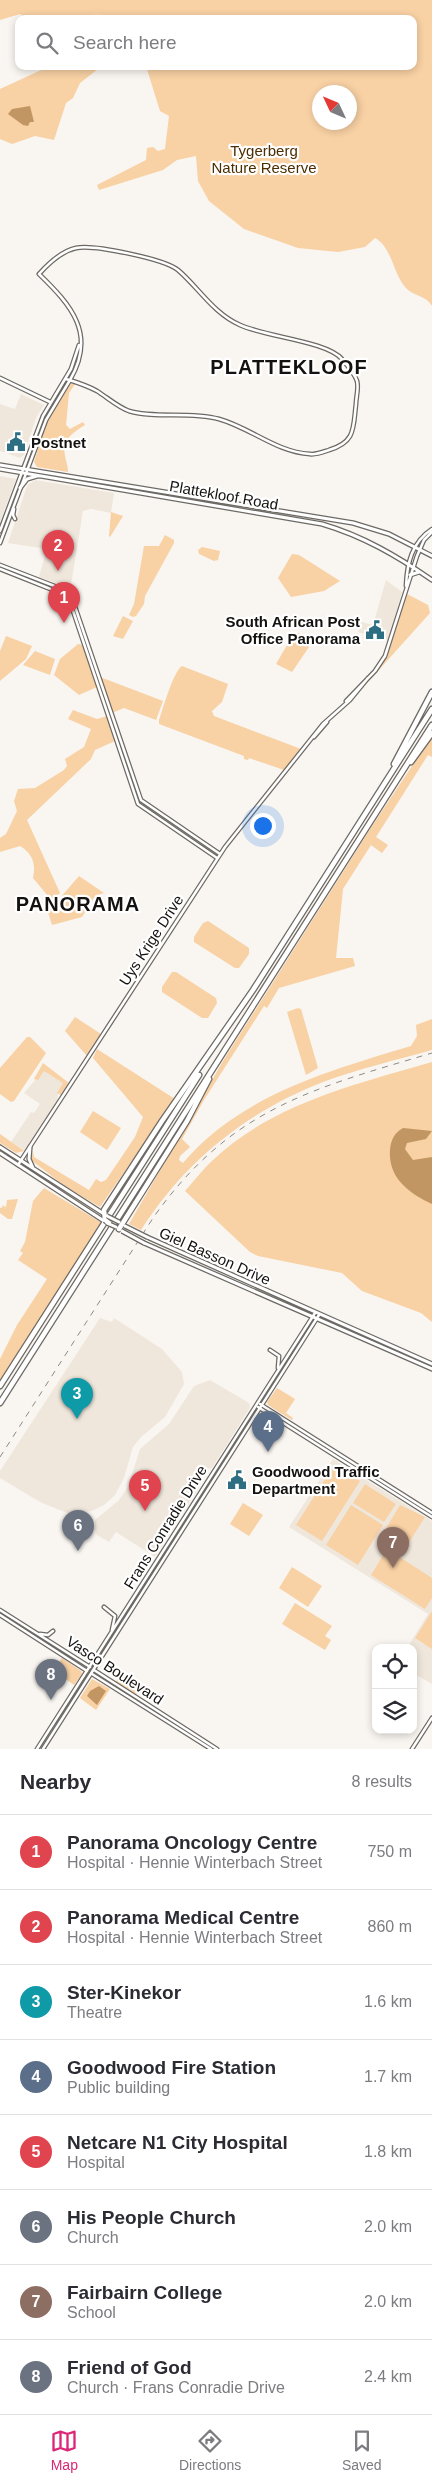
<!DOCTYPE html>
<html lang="en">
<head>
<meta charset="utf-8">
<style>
	:root { --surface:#fff; --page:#f2f2f3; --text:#2b2b33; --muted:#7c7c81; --line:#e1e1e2; --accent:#db2777 }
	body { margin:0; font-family:Arial,sans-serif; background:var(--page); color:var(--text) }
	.controls { position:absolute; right:15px; bottom:15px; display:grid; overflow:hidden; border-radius:10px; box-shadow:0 2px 8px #0003 }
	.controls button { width:45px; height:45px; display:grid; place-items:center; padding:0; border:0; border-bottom:1px solid var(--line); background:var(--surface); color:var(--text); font:25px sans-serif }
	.compass { position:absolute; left:312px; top:85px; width:45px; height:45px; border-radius:50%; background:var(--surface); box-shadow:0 2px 8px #0003; rotate:314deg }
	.you { position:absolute; left:262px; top:825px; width:18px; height:18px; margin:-12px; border:4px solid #fff; border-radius:50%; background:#1a73e8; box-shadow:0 0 0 8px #1a73e833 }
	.badge { display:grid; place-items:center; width:32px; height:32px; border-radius:50%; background:var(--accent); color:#fff; font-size:16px; font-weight:700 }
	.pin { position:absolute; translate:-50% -41px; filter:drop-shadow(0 1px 2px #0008) }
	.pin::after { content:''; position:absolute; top:26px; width:18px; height:15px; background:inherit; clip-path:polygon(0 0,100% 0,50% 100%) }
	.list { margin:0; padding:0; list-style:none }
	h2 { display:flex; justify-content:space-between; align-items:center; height:65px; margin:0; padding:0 20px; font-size:21px }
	h2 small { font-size:16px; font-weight:400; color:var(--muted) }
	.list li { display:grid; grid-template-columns:32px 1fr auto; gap:15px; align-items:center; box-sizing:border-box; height:75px; padding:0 20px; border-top:1px solid var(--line) }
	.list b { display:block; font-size:19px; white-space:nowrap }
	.list p { margin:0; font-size:16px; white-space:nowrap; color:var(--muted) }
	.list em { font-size:16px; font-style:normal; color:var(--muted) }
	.icon { flex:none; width:28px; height:28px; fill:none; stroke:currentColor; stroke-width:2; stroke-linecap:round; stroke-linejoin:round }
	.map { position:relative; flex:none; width:432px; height:1749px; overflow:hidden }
	.search { position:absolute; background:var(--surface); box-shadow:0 2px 8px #0003; left:15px; right:15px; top:15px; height:55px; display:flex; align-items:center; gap:12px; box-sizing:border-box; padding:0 18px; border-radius:10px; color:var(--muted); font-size:19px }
	.sheet { height:665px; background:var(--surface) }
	nav { display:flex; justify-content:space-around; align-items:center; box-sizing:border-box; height:70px; border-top:1px solid var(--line); background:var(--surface); font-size:14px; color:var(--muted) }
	nav a { display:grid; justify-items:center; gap:2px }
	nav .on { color:var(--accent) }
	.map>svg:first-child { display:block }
</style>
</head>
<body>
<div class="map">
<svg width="432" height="1749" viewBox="0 0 432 1749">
	<rect width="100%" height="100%" fill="#f9f5f0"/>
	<path fill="#f0e7dc" d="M21 394 44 405 36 418 24 455 20 458 0 451V404L15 409Z
		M0 476 16 479 0 522Z
		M35 480 114 493 111 513 91 509 83 511 71 585 67 587 39 577 47 549 8 543 26 489 28 485Z
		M386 580 402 592 389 639 386 641 358 632 359 629 356 628 358 621 373 625Z
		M44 1070 64 1083 58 1094 57 1103 26 1152 11 1142 31 1112 34 1113 40 1104 24 1093Z
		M100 1318 112 1322 114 1318 162 1349 182 1372 184 1384 165 1417 141 1437 133 1447 124 1478 115 1495 104 1505 92 1511 67 1513 40 1502 0 1478V1471Z
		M210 1380 249 1403 250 1408 212 1468 206 1469 199 1488 155 1557 116 1532 109 1542 97 1535 95 1530V1520L119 1500 128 1487 140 1449 169 1424 194 1386Z
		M333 1459 432 1521V1684L413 1673V1648H407L428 1614 289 1527Z"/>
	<path fill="#f8d1a4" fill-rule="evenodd" d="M0 0H432V306C427 296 413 296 406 288 393 274 392 247 375 238L365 247 338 252 298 248 244 229 209 201 198 181 196 156 177 160 163 170 99 190 97 185 146 160 147 148 153 147 158 151 165 149 169 116 160 111 146 66H413V19H118C90 5 46 32 20 14L0 20ZM350 92V122H320V92Z
		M50 66H102L80 83 73 98 66 103 54 140 35 136 12 144 0 139V89Z
		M71 384H75L69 393 66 425 70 429 83 422 85 425C72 433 62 440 65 456 66 462 68 466 68 472L37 467 34 462C43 437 49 400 71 384Z
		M111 512 123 516 110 537 109 536Z
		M165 535 174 540V543L145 596 144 604 136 616 133 617 129 615 134 604 144 546H159Z
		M202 547 220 551 218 560 214 561 199 554 198 550Z
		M292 554 299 555 340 581 324 591 291 597 278 578Z
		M407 594 428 605 430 613 351 701 387 657Z
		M123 616 133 621 123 639 113 636Z
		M294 633H299L309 647 292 672 276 664Z
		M6 636 32 646 26 659 0 681V651Z
		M78 644 83 645 97 687 79 695 54 675 60 659Z
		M35 651 55 659 50 675 23 665Z
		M182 666 228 684 222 702 212 711 214 716 301 749 284 770 249 758 248 760 244 759V756L159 724V720C163 709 173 672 182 666Z
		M100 677 163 701 156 720 124 708 112 713Z
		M73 710 97 719 107 716 115 741 95 750 91 759 27 820 60 893 52 901 33 878C36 864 33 854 20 846L0 852V838L6 834 17 811 14 801 18 789 35 788 64 770 67 766 65 759 84 747 91 729 68 719Z
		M432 736V757L428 755 376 837 388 845 382 853 371 845 343 889 336 958H353L355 966 279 988 267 1008 264 1006 204 1100 182 1139 190 1147 180 1156 179 1160 183 1163C241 1095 328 1071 411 1046L417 1036 416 1025 432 1019V1050C396 1060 358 1069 323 1082 246 1112 185 1161 141 1230L129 1224 223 1061 374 823Z
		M79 876 104 893 95 896 82 917 52 925 48 912Z
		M208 921 249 948V954L239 968H235L194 942V937L203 923Z
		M172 972H176L216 998 217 1003 208 1018H202L162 992V987Z
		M298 1008 301 1009 318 1068 306 1075 287 1012Z
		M75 1017 101 1034 87 1056 65 1031Z
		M27 1037H30L46 1053 14 1101 11 1102 0 1094V1068Z
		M97 1049 175 1099 100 1207 66 1187 31 1160 33 1152 34 1157 89 1190 96 1179 101 1182 106 1180 135 1137 143 1117 93 1058Z
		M432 1062V1322L421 1313 362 1291 342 1273 258 1256 250 1252 185 1191C194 1181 203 1169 213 1160 272 1104 356 1084 432 1062Z
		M43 1063 69 1083 61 1095 57 1093 63 1083 44 1071 38 1080 34 1079Z
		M93 1111 121 1128 107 1150 80 1132Z
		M0 1134 24 1151 16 1153 0 1143Z
		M44 1188 102 1223 0 1381V1359L17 1325 47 1279 18 1260 23 1253 20 1251 25 1242 33 1201Z
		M18 1199 12 1219H8L0 1213V1208L3 1207 2 1205 6 1207 7 1200Z
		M277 1388 295 1399 286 1413 293 1418 292 1420 268 1405 267 1402Z
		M334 1465 360 1481 322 1541 296 1525Z
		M365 1484 396 1504 384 1522 353 1503Z
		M243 1503 263 1515 249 1536 230 1524Z
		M351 1505 383 1525 358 1565 326 1545Z
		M400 1505 425 1517 408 1544 385 1530Z
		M63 1519 82 1521 89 1536C79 1537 67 1527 63 1519Z
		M387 1549 432 1578V1598L425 1609 371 1575Z
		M292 1567 322 1586 308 1607 279 1588Z
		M295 1603 332 1626 325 1636 331 1640 325 1650 282 1624Z
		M432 1611V1649L415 1638Z
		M62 1658 81 1671 82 1674 74 1685 64 1678 65 1676 62 1674 60 1676 53 1671Z
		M119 1675 139 1688 137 1691 140 1693 135 1694 116 1682Z
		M92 1679 110 1689 96 1710 80 1698Z"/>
	<path fill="#c29662" d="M30 106 34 122H30L28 126 23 125 8 114 12 109Z
		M403 1128 432 1131 426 1139 407 1143 405 1149 413 1160 432 1157V1204C409 1193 388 1178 390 1150 391 1140 394 1133 403 1128Z
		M99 1686 106 1691 97 1705 87 1696 90 1691Z"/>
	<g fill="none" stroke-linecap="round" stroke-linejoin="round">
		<g stroke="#6d6964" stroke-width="5">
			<path id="tertiary" d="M0 378 50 402
				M14 509 13 515 15 519
				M0 531 43 416 71 369 79 345
				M0 543 46 420 70 380C97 334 71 305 39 274 48 264 62 251 76 248 93 244 164 259 178 270 199 288 213 313 240 325 266 337 326 341 342 359 347 365 355 374 357 381 359 388 356 397 356 404 353 428 356 442 329 450 323 452 316 455 310 454 276 452 251 428 219 419 189 411 156 419 129 411 118 407 108 398 97 391 88 386 76 382 66 379
				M0 565 70 592 141 800 220 854
				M0 569 68 596 138 804 217 858
				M406 586C407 563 412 542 432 529
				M346 701 375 671 385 656 417 556 424 540 432 532
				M314 737 327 722
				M18 1165 225 847 323 724 350 700 368 678
				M260 1404 432 1513
				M258 1407 432 1517
				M412 1749 432 1718"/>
		</g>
		<g stroke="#6d6964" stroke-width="5">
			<path id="secondary" d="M270 1350 279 1356 278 1368
				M104 1607 115 1616 112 1630
				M0 1610 90 1667
				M0 1615 87 1671
				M40 1634 48 1635 53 1631
				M94 1670 217 1749
				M92 1674 211 1749
				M37 1749 315 1313
				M43 1749 319 1315"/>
		</g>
		<g stroke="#6d6964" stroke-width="5.5">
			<path id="primary" d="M0 465 353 523 389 534 432 556
				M0 469 322 524C363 536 397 556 432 580
				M20 488 27 479 37 476
				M410 575 419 572
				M0 1147 104 1214
				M30 1147 29 1159 33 1168
				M0 1153 104 1221
				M147 1237 432 1364
				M144 1243 432 1369"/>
		</g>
		<g stroke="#6d6964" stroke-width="7">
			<path id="motorway" d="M411 762 432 733
				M394 764 432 692
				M105 1220 104 1210 162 1121 253 990 432 709
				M119 1229 187 1121 209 1079
				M0 1386 199 1075
				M0 1403 432 725"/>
		</g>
		<use href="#tertiary" stroke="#fff" stroke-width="2.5"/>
		<use href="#secondary" stroke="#fff" stroke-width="2.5"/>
		<use href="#primary" stroke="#fff" stroke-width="3"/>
		<use href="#motorway" stroke="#fff" stroke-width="4.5"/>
		<path stroke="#8c8a86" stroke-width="1" stroke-dasharray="6 6" stroke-linecap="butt" d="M0 1457 153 1218C230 1109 311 1089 432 1053"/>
		<g stroke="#6d6964" stroke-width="5.5" stroke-linecap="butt">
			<path id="primary-bridge" d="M107 1216 119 1222
				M107 1223 116 1227
				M125 1226 147 1237
				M122 1231 144 1243"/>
		</g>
		<g stroke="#6d6964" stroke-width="7" stroke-linecap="butt">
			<path id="motorway-bridge" d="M105 1220 109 1223"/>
		</g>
		<use href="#primary-bridge" stroke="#fff" stroke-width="3"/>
		<use href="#motorway-bridge" stroke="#fff" stroke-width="4.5"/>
	</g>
	<defs>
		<g id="civic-bare" transform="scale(1.5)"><path d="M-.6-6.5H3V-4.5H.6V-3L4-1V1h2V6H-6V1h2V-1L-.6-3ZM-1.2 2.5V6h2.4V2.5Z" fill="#2e6e83" stroke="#fff" stroke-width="2.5" paint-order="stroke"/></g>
	</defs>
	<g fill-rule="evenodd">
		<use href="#civic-bare" x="16" y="442"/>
		<use href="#civic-bare" x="375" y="630"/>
		<use href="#civic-bare" x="237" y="1480"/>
	</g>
	<g text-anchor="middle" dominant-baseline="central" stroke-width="4.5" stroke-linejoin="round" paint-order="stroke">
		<g font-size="15" fill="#4b2e02" stroke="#fff">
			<text x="264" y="150">Tygerberg<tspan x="264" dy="17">Nature Reserve</tspan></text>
		</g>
		<g font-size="15" font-weight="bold" fill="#131210" stroke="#fff" text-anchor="start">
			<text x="31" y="442">Postnet</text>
			<text x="360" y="621" text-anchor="end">South African Post<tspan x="360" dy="17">Office Panorama</tspan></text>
			<text x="252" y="1471">Goodwood Traffic<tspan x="252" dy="17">Department</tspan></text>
		</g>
		<g font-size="15" fill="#131210" stroke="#fff">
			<text transform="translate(224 495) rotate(10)">Plattekloof Road</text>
			<text transform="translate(151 940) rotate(-57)">Uys Krige Drive</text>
			<text transform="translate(215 1256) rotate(24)">Giel Basson Drive</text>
			<text transform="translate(165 1527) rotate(-58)">Frans Conradie Drive</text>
			<text transform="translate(115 1670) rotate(33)">Vasco Boulevard</text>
		</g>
		<g font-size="20" font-weight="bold" letter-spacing="1" fill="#131210" stroke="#fff">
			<text x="289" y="367">PLATTEKLOOF</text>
			<text x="78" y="904">PANORAMA</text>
		</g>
	</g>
</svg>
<div class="controls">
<button><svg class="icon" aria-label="locate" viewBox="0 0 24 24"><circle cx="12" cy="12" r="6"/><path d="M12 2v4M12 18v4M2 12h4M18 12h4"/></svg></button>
<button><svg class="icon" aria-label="layers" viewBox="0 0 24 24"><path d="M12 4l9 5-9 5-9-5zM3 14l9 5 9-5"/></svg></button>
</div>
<svg class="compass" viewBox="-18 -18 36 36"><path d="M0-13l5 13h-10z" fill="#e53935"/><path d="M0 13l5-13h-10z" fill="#7c7c81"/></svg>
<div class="you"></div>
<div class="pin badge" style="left:64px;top:623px;background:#e0444e">1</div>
<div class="pin badge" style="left:58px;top:571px;background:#e0444e">2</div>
<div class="pin badge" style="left:77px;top:1419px;background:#0f9aa8">3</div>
<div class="pin badge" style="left:268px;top:1452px;background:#5c6f8a">4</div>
<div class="pin badge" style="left:145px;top:1511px;background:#e0444e">5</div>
<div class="pin badge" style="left:78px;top:1551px;background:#6b7280">6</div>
<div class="pin badge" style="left:393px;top:1568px;background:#8d6e63">7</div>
<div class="pin badge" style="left:51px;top:1700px;background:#6b7280">8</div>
<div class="search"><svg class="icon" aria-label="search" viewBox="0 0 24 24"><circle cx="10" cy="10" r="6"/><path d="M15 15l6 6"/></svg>Search here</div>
</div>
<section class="sheet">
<h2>Nearby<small>8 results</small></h2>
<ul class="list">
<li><span class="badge" style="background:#e0444e">1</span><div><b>Panorama Oncology Centre</b><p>Hospital · Hennie Winterbach Street</p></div><em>750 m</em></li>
<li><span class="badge" style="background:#e0444e">2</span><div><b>Panorama Medical Centre</b><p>Hospital · Hennie Winterbach Street</p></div><em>860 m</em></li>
<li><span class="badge" style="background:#0f9aa8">3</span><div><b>Ster-Kinekor</b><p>Theatre</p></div><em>1.6 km</em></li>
<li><span class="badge" style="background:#5c6f8a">4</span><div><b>Goodwood Fire Station</b><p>Public building</p></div><em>1.7 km</em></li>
<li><span class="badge" style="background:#e0444e">5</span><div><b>Netcare N1 City Hospital</b><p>Hospital</p></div><em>1.8 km</em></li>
<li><span class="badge" style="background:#6b7280">6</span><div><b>His People Church</b><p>Church</p></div><em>2.0 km</em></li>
<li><span class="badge" style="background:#8d6e63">7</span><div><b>Fairbairn College</b><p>School</p></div><em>2.0 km</em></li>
<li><span class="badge" style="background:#6b7280">8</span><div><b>Friend of God</b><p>Church · Frans Conradie Drive</p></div><em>2.4 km</em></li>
</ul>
</section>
<nav>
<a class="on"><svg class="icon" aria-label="map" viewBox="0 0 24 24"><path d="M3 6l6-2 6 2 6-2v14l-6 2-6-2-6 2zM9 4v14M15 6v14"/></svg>Map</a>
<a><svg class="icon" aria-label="directions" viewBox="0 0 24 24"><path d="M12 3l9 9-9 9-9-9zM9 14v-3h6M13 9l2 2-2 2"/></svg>Directions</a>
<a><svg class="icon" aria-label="saved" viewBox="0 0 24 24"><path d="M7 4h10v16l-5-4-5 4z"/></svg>Saved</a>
</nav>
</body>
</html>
